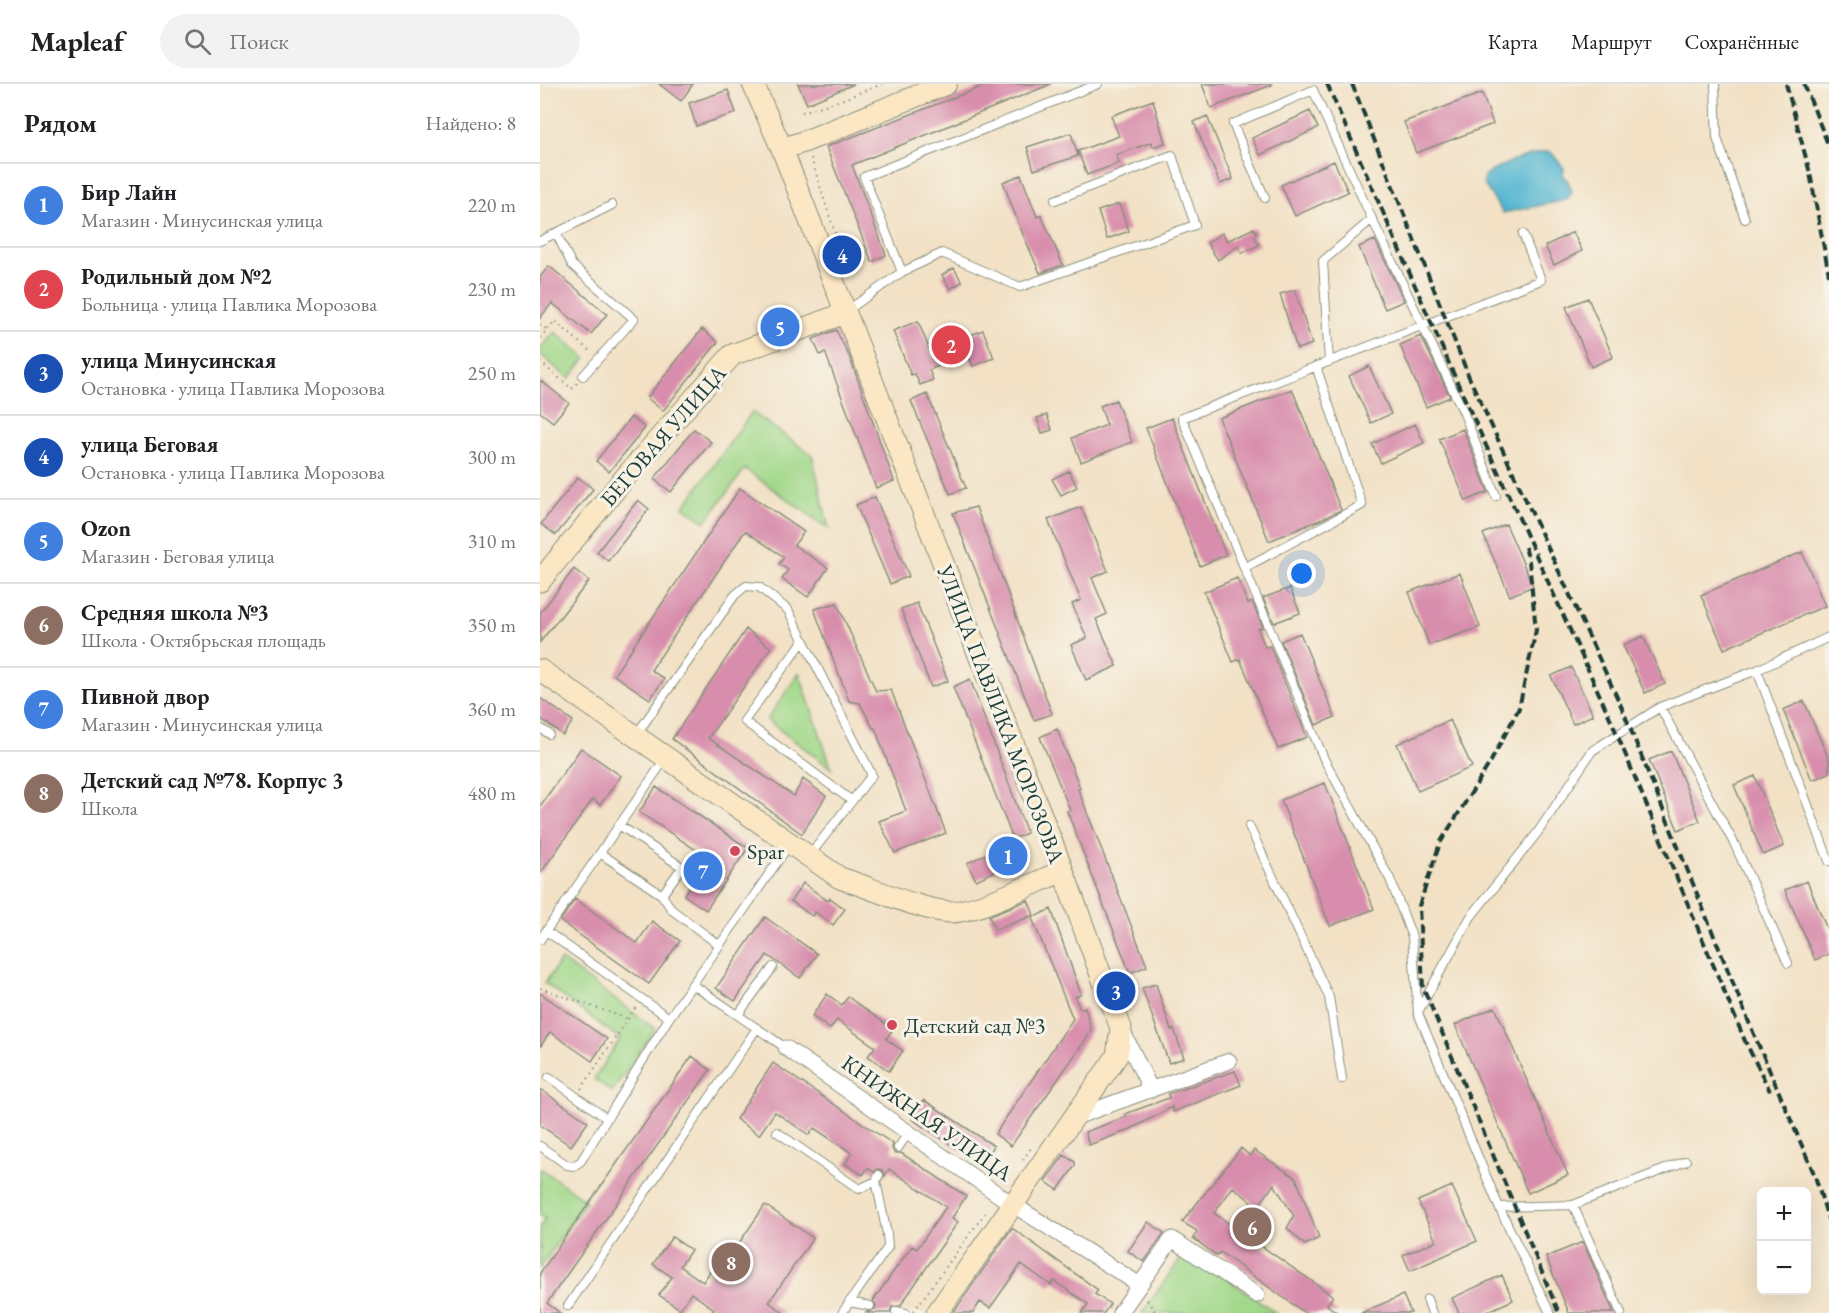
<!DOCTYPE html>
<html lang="ru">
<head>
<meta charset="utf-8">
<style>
	:root { --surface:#fff; --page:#f2f2f2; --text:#202124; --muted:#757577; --line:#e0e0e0; --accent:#2563eb }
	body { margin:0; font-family:"EB Garamond",serif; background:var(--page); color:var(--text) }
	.controls { position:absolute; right:18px; bottom:18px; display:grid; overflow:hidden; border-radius:9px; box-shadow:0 6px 24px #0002 }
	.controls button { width:54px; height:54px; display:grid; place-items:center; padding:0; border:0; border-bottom:2px solid var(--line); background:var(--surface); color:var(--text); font:30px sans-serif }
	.you { position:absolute; left:762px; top:490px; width:21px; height:21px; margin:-15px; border:4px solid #fff; border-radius:50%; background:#1a73e8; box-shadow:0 0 0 9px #1a73e833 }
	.badge { display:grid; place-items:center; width:39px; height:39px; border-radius:50%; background:var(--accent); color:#fff; font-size:20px; font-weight:700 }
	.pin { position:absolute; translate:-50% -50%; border:3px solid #fff; box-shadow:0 2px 6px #0006 }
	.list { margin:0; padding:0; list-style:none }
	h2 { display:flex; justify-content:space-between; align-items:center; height:78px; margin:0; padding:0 24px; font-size:26px }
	h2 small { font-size:20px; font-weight:400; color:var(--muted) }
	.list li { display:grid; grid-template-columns:39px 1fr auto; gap:18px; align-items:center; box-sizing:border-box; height:84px; padding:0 24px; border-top:2px solid var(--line) }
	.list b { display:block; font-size:22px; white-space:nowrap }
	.list p { margin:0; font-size:20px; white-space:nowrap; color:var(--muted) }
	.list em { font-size:20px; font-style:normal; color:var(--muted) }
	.icon { flex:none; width:33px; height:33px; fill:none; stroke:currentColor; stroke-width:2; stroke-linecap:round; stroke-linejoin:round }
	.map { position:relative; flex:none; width:1289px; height:1229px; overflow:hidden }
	header { display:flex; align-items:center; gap:36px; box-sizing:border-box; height:84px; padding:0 30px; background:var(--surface); border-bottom:2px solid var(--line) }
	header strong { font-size:28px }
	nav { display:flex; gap:33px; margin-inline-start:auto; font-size:21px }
	.search { width:420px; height:54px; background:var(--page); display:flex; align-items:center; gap:15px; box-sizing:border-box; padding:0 21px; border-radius:33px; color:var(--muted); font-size:22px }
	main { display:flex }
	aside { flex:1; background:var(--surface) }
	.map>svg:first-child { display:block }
</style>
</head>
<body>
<header>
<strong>Mapleaf</strong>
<div class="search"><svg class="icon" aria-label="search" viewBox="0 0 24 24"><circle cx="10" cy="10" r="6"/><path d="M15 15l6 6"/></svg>Поиск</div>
<nav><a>Карта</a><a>Маршрут</a><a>Сохранённые</a></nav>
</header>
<main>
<aside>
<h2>Рядом<small>Найдено: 8</small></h2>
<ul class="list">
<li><span class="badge" style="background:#3f7fe0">1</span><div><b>Бир Лайн</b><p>Магазин · Минусинская улица</p></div><em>220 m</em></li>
<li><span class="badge" style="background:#e0444e">2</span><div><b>Родильный дом №2</b><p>Больница · улица Павлика Морозова</p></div><em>230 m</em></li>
<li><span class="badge" style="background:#1a4fb4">3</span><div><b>улица Минусинская</b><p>Остановка · улица Павлика Морозова</p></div><em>250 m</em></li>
<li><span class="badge" style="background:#1a4fb4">4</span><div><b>улица Беговая</b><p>Остановка · улица Павлика Морозова</p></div><em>300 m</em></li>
<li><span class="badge" style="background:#3f7fe0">5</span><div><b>Ozon</b><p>Магазин · Беговая улица</p></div><em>310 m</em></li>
<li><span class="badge" style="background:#8d6e63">6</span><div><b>Средняя школа №3</b><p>Школа · Октябрьская площадь</p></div><em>350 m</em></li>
<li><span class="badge" style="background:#3f7fe0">7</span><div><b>Пивной двор</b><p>Магазин · Минусинская улица</p></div><em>360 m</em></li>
<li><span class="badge" style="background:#8d6e63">8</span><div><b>Детский сад №78. Корпус 3</b><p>Школа</p></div><em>480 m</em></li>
</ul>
</aside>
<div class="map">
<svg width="1289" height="1229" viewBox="0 0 1289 1229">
	<rect width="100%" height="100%" fill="#f7f3e8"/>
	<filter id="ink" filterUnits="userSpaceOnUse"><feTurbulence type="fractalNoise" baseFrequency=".0167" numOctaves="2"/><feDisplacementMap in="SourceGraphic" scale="12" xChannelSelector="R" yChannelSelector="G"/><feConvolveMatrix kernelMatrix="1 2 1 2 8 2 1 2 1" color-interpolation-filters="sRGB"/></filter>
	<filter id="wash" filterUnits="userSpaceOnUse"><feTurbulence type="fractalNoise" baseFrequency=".008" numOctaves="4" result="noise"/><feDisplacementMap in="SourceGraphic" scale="24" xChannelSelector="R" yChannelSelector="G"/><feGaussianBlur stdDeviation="1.35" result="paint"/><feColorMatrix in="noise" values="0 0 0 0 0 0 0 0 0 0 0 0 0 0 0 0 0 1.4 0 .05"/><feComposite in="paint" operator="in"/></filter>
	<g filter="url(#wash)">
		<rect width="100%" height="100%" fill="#f2e1c5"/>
		<path fill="#a1d88a" stroke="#608a5f" stroke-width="1.5" d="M15 248 46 274 29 295 0 270V265Z
			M212 328 272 371 289 445 205 385 165 438 144 423Z
			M259 589 292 685 227 636Z
			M21 876 115 945 72 1008 54 995 80 955 5 899Z
			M0 1084 46 1117 0 1184V1142L5 1135 0 1132Z
			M647 1166 736 1229H602Z"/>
		<path fill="#53b6d2" stroke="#397a83" stroke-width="1.5" d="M1010 67 1024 84 1023 92 1028 97 1032 108 1026 116 963 129 943 99 944 92C964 79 987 70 1010 67Z"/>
		<g id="blocks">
			<path fill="#d88dac" d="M119 0H153L141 17Z
				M258 0H314L267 20Z
				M449 0H511L312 81 346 171 332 178 286 63Z
				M662 0H732V1L671 24Z
				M188 6 196 29 156 42 149 19Z
				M942 9 953 40 876 69 864 38Z
				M613 16 625 59 613 63 612 58 576 71 579 79 547 91 538 67 579 52 571 32Z
				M770 27 778 44 720 71 712 54Z
				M667 32 693 95 680 100 654 38Z
				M531 49 538 72 494 86 487 63Z
				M794 77 808 108 755 132 741 101Z
				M481 91 497 133 501 131 523 181 500 189 479 141 463 98Z
				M579 120 589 147 567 155 558 127Z
				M714 144 717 150 714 152 719 161 702 169 698 162 678 176 667 159 682 149 687 157Z
				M1033 148 1042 167 1014 181 1005 162Z
				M835 156 864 217 845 225 819 163Z
				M9 182 67 230 51 250 12 219 0 234V193Z
				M414 184 422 198 410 205 402 191Z
				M755 206 772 260 757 265 740 210Z
				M1048 214 1073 273 1051 283 1026 223Z
				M378 237 393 274 423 262 421 255 443 246 454 274 433 282 428 270 389 286 393 296 380 301 375 290 371 291 353 247Z
				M162 245 178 258 123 327 107 314Z
				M296 246 310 274 354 397 336 404 285 268 280 271 273 255Z
				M881 252 910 313 886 323 860 261Z
				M829 282 851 330 831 339 809 292Z
				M0 296 29 319 13 338 0 328Z
				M752 305 801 426 780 436 729 457 679 334Z
				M387 310 426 404 410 410 371 317Z
				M576 316 592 358 541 378 532 354 567 341 560 322Z
				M507 331 512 346 502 349 497 334Z
				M91 333 105 344 69 388 56 377Z
				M632 334 686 471 660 482 606 344Z
				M875 340 884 359 841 379 832 360Z
				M154 345 171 358 131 408 114 395Z
				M923 345 948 408 926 417 899 355Z
				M529 387 537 403 521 411 512 395Z
				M38 393 53 405 16 451 1 440Z
				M200 404 264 448 254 461 288 484 268 513 242 495 248 486 239 480 244 473 205 447 111 586 124 595 110 615 74 591Z
				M335 413 369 492 350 500 316 421Z
				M98 416 109 425 68 477 57 468Z
				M436 423 512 630 494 636 413 429Z
				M541 423 568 487 552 494 567 530 556 535 577 582 546 596 531 561 547 554 532 520 541 516 508 436Z
				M966 440 993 502 970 512 943 450Z
				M1262 468 1285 522 1184 565 1161 511Z
				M34 485 49 497 0 558V529Z
				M920 489 940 543 889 561 869 508Z
				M697 494 708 520 712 518 723 543 718 545 725 563 730 562 767 653 738 665 700 575 693 578 664 508Z
				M750 504 760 529 734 539 723 514Z
				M297 519 336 607 351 606 406 749 355 769 339 737 366 727 335 644H333L320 619 309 617 274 525Z
				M377 519 408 597 391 603 361 525Z
				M206 545 231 564 168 654 254 712 263 695 286 712 262 750 132 655Z
				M760 549 795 633 776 641 741 557Z
				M1103 552 1125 600 1105 609 1083 561Z
				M1031 583 1053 631 1033 640 1011 592Z
				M430 595 487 749 473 755 413 603Z
				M0 614 33 637 23 651 0 634Z
				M1264 617 1289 676V689L1272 696 1243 626Z
				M910 636 932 683 878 707 857 660Z
				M517 645 540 704 538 705 607 882 590 889 527 727 530 726 500 653Z
				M41 664 81 692 60 721 53 715 0 790V722Z
				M1131 667 1160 737 1138 746 1109 676Z
				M1215 692 1244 762 1223 771 1194 701Z
				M785 699 834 825 790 842 741 716Z
				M116 703 208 764 166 826 144 811 168 774 99 728Z
				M465 761 473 779 436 796 427 779Z
				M1267 797 1289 850V870L1275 876 1245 806Z
				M263 799 288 817 290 814 305 825 293 841 275 828 272 832 251 817Z
				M35 815 97 859 112 837 140 857 109 900 20 837Z
				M488 816 494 831 455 846 449 832Z
				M511 825 541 910 535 913 540 925 545 923 551 945 547 954 471 1062 455 1050 533 935 492 834Z
				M225 833 277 870 260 894 227 871 195 917 176 904Z
				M616 900 631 946 634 945 644 974 629 979 602 904Z
				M0 909 67 955 52 977 10 948 0 963Z
				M287 910 302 921 308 913 353 945 346 955 363 967 349 987 328 972 335 963 297 936 290 945 272 932Z
				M955 923 1028 1091 988 1109 915 941Z
				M152 972 170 986 7 1219 20 1229H0V1189Z
				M233 979 353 1060 352 1064 354 1069H361L426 1112 412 1134 418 1138 360 1222 352 1223 350 1229H325L335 1225 336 1221 333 1217 351 1191 372 1162 377 1165 406 1123 349 1085 345 1092 342 1086 338 1085 334 1088 328 1084 323 1091 305 1080 312 1069 274 1044 269 1051 235 1028 219 1051 196 1035Z
				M695 987 701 1001 633 1028 632 1023 589 1046 549 1061 545 1048 586 1033 585 1030 629 1014 628 1010Z
				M0 1005 48 1038 31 1062 0 1041Z
				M384 1016 454 1062 442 1081 372 1035Z
				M701 1064 710 1072 714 1066 756 1094 779 1154 765 1161 747 1144 754 1132 734 1100 718 1123 693 1103 674 1129 793 1212 787 1221 798 1229H765L680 1168 677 1172 653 1154 657 1147 642 1138Z
				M524 1071 535 1078V1082L518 1106 505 1097Z
				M912 1102 937 1157 870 1187 863 1171 896 1157 878 1117Z
				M225 1121 273 1154 229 1218 244 1229H171L174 1225 151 1209 140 1225 119 1211 132 1193 113 1180 132 1153 151 1166 140 1182 163 1198 174 1182 180 1187Z
				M608 1138 624 1149 604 1178 588 1167Z
				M472 1144 558 1206 555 1210 570 1220 564 1229H542L548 1220 514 1197 511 1201 481 1180 450 1224 440 1218 433 1229H413Z
				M1043 1158 1074 1229H1029L1006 1173Z
				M962 1191 973 1216 944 1229H919L912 1214Z
				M863 1211 871 1229H821Z"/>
		</g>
	</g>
	<g filter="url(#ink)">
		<use href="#blocks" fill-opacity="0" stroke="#888f7c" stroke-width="1.5"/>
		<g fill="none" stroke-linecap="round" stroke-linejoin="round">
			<g stroke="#888f7c" stroke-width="10">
				<path id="lane" d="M1175 0 1177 54 1205 135
					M725 114 693 40 773 6 832 135 783 177 789 278
					M832 135 923 327 956 412
					M16 149 32 181 94 235 43 292
					M0 157 72 121
					M362 188 324 93 558 0
					M308 226 362 188 402 169 480 203 655 141 632 71 515 116
					M704 484 822 421 776 282
					M264 556 204 637 312 717
					M1217 586 1289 777
					M1120 623 1195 761 1248 879
					M0 644 9 650
					M96 651 195 511 206 502 219 503 248 526 332 691 270 771
					M79 741 142 783 122 811
					M709 742 789 913 802 995
					M60 769 122 811 132 826 179 861
					M6 847 125 675
					M0 856 6 847 129 934
					M152 900 246 964
					M878 928 930 834 998 748 1052 667 1120 623 1217 586 1289 553
					M198 931 233 883
					M9 993 66 1034
					M237 1048 319 1105 336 1097
					M0 1062 27 1081 34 1082 41 1077 129 934 249 761
					M358 1064 369 1048
					M1033 1121 1146 1077
					M959 1123 878 929 872 853 850 795 784 675 642 334 1001 196 983 150
					M887 1215 892 1229
					M309 1218 330 1222
					M28 1222 217 944
					M356 1227 366 1229
					M302 1229 348 1163 347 1150 336 1097 339 1091
					M1010 1229 959 1123 1033 1121 1081 1229"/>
			</g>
			<g stroke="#888f7c" stroke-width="17">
				<path id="street" d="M581 944 611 1006
					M246 964 472 1120 600 1201
					M533 1034 689 977
					M580 1229 632 1155 717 1211"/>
			</g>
			<g stroke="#888f7c" stroke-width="23">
				<path id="secondary" d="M213 0 242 65 523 787 568 910 581 944 577 972 397 1229
					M242 65 266 57 406 0
					M0 497 87 391 192 271 305 229
					M0 586 300 794 309 797C336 806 384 827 410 828 438 828 495 798 523 787"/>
			</g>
			<path stroke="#888f7c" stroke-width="2" stroke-dasharray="1.5 4.5" stroke-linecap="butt" d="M262 28 301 16 342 0
				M271 74 302 171
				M0 240 7 246
				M0 254 15 237 52 269
				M0 278 32 305 38 298
				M0 904 88 935
				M41 1005 96 923
				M483 1076 493 1061
				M607 1216 616 1229
				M374 1227 445 1129"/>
			<use href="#lane" stroke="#fff" stroke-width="8"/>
			<use href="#street" stroke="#fff" stroke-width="15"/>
			<use href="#secondary" stroke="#fbe7c3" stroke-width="21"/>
			<path stroke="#1f3d34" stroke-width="4" stroke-dasharray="9 4.5" stroke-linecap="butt" d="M787 0 918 300 1071 636 1205 957 1230 1007
				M812 0 929 293 1082 624 1210 941 1275 1092 1289 1138
				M1246 0 1270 89 1289 191
				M1264 0 1289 63
				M985 463 989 477 996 546 979 624 951 677 900 759 879 822 883 903 1019 1229"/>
		</g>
	</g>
	<g fill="#d1495b" stroke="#f7f3e8" stroke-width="2">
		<circle cx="195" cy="767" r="6"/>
		<circle cx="352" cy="941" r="6"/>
	</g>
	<g text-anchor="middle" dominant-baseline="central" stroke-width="6" stroke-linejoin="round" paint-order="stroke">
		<g font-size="22" fill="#1f3d34" stroke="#f7f3e8">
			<text transform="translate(123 352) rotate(-49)">БЕГОВАЯ УЛИЦА</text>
			<text transform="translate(461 630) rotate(69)">УЛИЦА ПАВЛИКА МОРОЗОВА</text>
			<text transform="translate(387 1034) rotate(35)">КНИЖНАЯ УЛИЦА</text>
		</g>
		<g font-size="22" fill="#1f3d34" stroke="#f7f3e8" text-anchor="start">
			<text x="207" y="767">Spar</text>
			<text x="364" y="941">Детский сад №3</text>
		</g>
	</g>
</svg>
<div class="controls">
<button>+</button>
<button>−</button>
</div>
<div class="you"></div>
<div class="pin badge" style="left:468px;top:772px;background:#3f7fe0">1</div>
<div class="pin badge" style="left:411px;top:261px;background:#e0444e">2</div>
<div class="pin badge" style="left:576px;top:907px;background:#1a4fb4">3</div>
<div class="pin badge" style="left:302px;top:171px;background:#1a4fb4">4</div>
<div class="pin badge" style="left:240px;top:243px;background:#3f7fe0">5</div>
<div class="pin badge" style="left:712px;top:1143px;background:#8d6e63">6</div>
<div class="pin badge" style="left:163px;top:787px;background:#3f7fe0">7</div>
<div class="pin badge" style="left:191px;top:1178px;background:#8d6e63">8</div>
</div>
</main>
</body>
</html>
